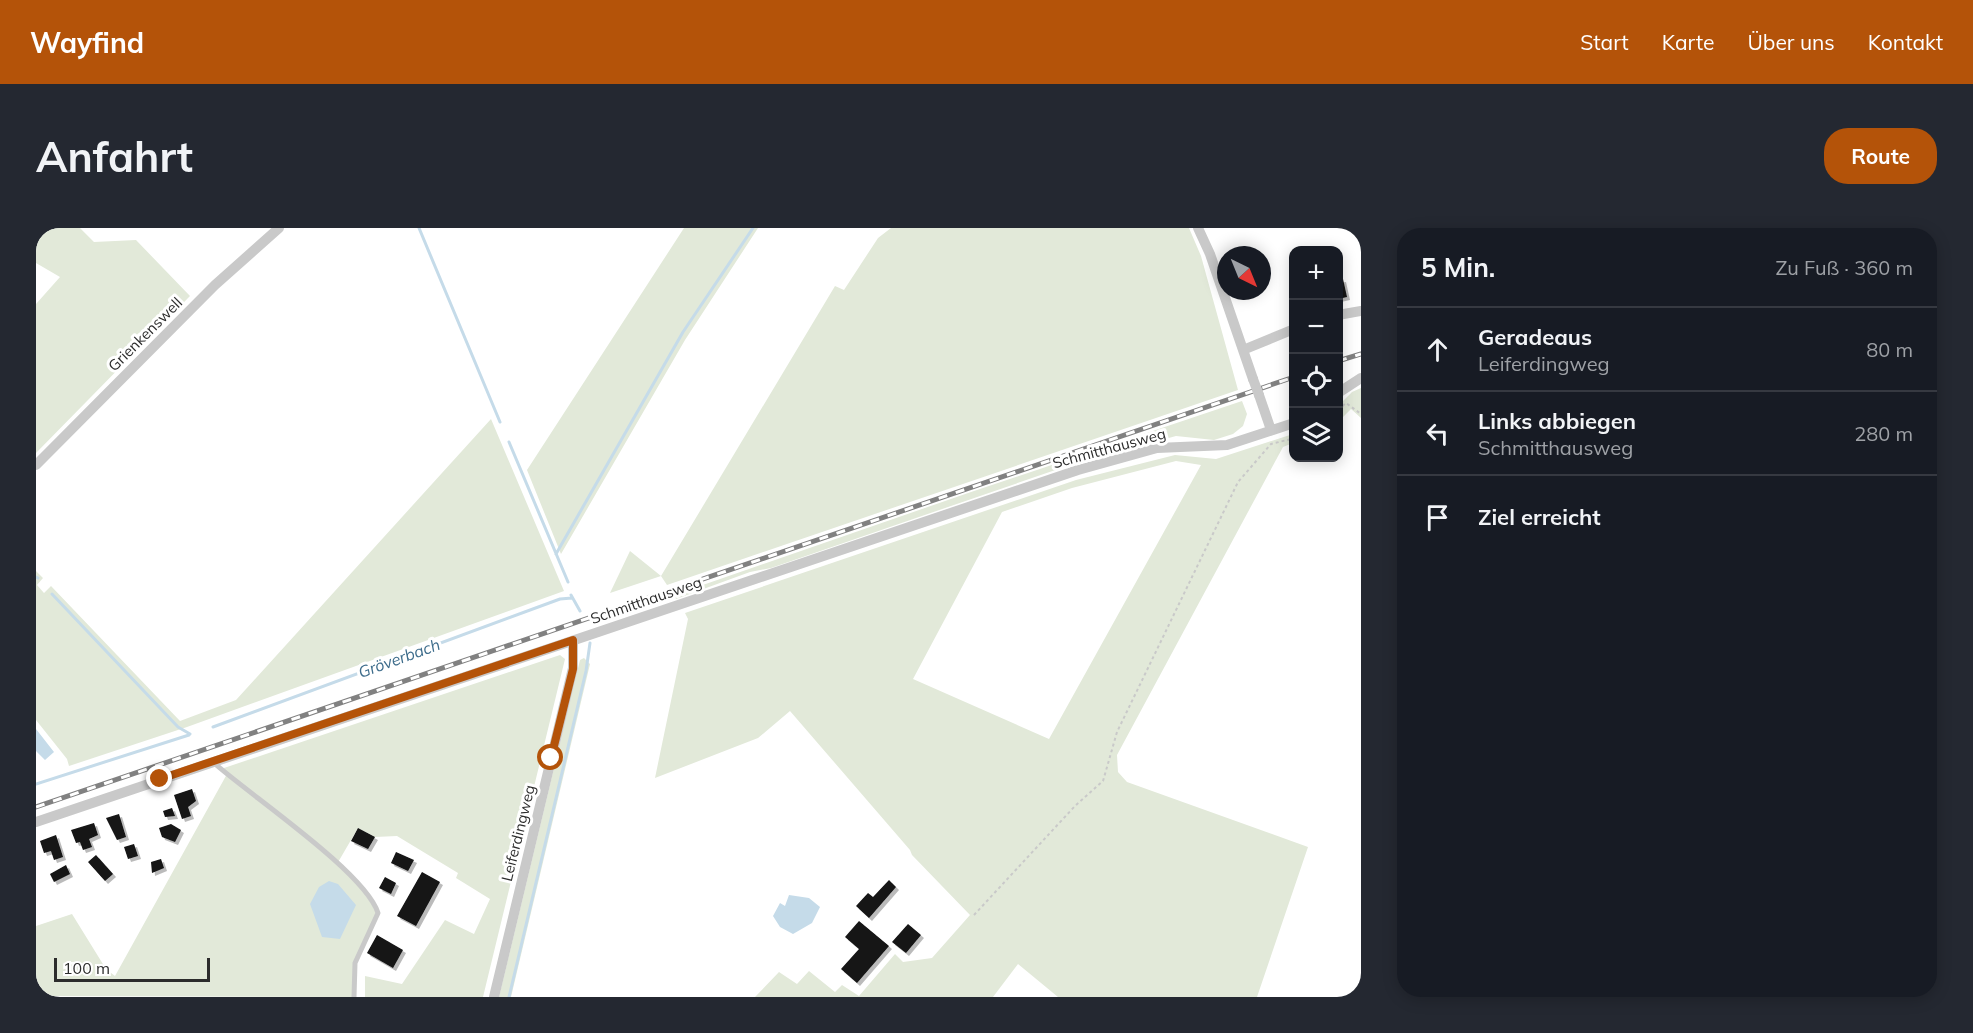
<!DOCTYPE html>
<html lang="de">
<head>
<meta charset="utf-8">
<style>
	:root { --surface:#171b24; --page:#242831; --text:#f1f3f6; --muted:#9ea1a6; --line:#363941; --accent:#b45309 }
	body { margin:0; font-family:Mulish,sans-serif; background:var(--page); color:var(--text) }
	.controls { position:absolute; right:18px; top:18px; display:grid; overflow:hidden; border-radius:12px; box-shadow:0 3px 15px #0003 }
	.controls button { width:54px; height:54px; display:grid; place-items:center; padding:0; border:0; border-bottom:2px solid var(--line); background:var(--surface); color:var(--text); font:30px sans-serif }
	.compass { position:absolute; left:1181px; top:18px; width:54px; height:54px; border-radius:50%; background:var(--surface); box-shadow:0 3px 15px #0003; rotate:137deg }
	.scale { position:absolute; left:18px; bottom:15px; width:156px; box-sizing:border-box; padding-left:6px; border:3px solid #2c2c2c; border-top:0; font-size:16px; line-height:21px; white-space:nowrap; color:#2c2c2c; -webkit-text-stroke:4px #fff; paint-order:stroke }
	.stop { position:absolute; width:18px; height:18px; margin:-14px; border:4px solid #b45309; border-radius:50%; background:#fff }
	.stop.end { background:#b45309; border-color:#fff; box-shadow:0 2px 6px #0008 }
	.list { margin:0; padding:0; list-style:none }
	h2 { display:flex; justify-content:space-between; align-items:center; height:78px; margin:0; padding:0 24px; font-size:26px }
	h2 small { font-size:20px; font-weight:400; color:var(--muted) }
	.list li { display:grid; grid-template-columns:39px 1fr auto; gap:18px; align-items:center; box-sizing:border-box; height:84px; padding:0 24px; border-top:2px solid var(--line) }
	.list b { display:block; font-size:22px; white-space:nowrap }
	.list p { margin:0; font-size:20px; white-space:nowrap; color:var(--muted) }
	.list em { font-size:20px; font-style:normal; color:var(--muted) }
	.icon { flex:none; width:33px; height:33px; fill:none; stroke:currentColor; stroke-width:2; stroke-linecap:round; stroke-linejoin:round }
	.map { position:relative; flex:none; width:1325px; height:769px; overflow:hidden; border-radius:24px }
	header { display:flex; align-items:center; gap:36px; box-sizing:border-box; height:84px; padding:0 30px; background:var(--accent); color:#fff }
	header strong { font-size:28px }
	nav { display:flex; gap:33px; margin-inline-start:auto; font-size:21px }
	.intro { display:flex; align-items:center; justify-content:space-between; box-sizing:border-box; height:144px; padding:0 36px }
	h1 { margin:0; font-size:42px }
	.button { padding:15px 27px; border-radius:24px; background:var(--accent); color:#fff; font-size:21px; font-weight:700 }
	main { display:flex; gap:36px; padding:0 36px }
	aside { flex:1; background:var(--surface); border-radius:24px; box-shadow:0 3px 15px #0003 }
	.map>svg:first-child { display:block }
</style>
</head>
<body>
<header>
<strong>Wayfind</strong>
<nav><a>Start</a><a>Karte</a><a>Über uns</a><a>Kontakt</a></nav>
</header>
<div class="intro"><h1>Anfahrt</h1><a class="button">Route</a></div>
<main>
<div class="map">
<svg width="1325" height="769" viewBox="0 0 1325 769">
	<defs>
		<filter id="shadow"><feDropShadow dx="3" dy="3" stdDeviation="0" flood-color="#0004"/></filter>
	</defs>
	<rect width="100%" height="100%" fill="#fff"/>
	<path fill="#e2e9d9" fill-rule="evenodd" d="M0 0H44L58 14 100 12 154 68 0 225V76L24 49 0 35Z
		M648 0H722L649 112 525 326 491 242Z
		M855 0H1153L1165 28 1202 162 631 357 625 348 574 365 594 323 625 348 799 58 808 62 842 10Z
		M1325 160V190L1315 181 1303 193V177L1316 164Z
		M1206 173 1211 186 1207 198 1197 206 1178 212 1140 208 1031 238 735 340 714 344 640 371 638 367 935 264Z
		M455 191 528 363 151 499 33 538 31 531 0 492V343L7 350 1 357 8 365 15 358 144 493 200 472Z
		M1257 206V215L1247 219 1081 527 1082 544 1091 554 1272 619 1221 769H1022L982 736 957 769H719L743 744 761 756 773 743 799 764 806 757 823 768 859 726 867 734 896 730 934 687 876 627 874 622 754 483 722 510 619 550 652 391 649 385 1040 252 1139 227 1180 231ZM1140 233 1165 237 1013 511 877 451 966 284 1036 260Z
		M524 427 529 431 447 769H329V748L366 756 409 692 438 706 454 671 420 650 422 645 361 608 339 609 322 600 301 636 317 649 342 685 319 735 318 769 0 768V698L36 686 70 741 79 748 191 546 185 541Z
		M548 430 554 436 475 769H463L544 432Z"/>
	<path fill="#c5dbe9" d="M0 501 18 524 9 532 0 523Z
		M293 653 302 656 320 677 304 711 286 709 274 676 283 659Z
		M753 667 773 670 784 679 776 695 757 706 744 699 737 688 744 675 749 678Z"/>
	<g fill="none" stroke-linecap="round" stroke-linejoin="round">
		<path stroke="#c5dbe9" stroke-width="3" d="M383 0 464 194
			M473 214 532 354
			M520 326 647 104 717 0
			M0 349 2 350
			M16 366 142 499 154 506
			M535 367 544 383
			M177 499 524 371 536 370
			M0 556 153 507
			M473 769 550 443 554 415"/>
	</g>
	<path fill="#131313" filter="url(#shadow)" d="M1307 51 1311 69 1302 71V52Z
		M156 561 160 573 152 579 155 588 146 591 138 567Z
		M136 580 139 588 129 589 127 583Z
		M83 586 90 609 81 612 70 590Z
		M58 595 62 607 53 611 56 619 47 622 44 614 40 615 35 602Z
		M135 596 145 602 139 614 126 609 123 600Z
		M322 600 339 609 332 621 315 613Z
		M20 607 27 629 18 632 15 623 8 625 4 613Z
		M98 616 102 628 92 631 88 619Z
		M360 624 378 632 372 643 355 635Z
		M60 627 77 646 69 653 52 634Z
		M125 631 128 640 116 645 115 634Z
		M30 637 34 646 18 654 14 646Z
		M386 644 404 654 380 698 361 688Z
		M349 649 360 655 355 666 343 660Z
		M853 652 860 659 833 690 820 678 832 665 837 669Z
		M823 693 853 718 821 755 805 741 823 721 809 709Z
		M872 696 885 707 870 725 856 714Z
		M341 707 367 722 357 740 331 725Z"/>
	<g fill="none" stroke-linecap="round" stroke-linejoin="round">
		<path stroke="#c9c9c9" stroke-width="2" stroke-dasharray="3 3" stroke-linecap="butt" d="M1302 182 1310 175 1325 186
			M938 687 1039 578 1067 553 1081 504 1202 254 1235 216 1255 211"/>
		<path stroke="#c9c9c9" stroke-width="5" d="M178 535C215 568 329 644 342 685L319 735 318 769"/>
		<path stroke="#c9c9c9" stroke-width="10" d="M1162 0 1174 26 1217 151
			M1302 87 1325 83
			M1207 122 1258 101
			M1302 165 1325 150
			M1223 167 1235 202
			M0 237 179 57 243 0
			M0 594 1042 242 1121 220 1191 217 1258 195
			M458 769 537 440V413"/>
		<g stroke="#818181" stroke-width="5">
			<path id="rail" d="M1302 133 1325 126
				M0 579 1258 149"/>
		</g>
		<use href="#rail" stroke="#fff" stroke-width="3" stroke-dasharray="9" stroke-linecap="butt"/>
		<path stroke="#c9c9c9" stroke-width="10" d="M1217 151 1223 167"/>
	</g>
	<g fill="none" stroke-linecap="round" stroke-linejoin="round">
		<path stroke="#b45309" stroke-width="8" d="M124 551 537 412V441L515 530"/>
	</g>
	<g text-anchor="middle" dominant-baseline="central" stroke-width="6" stroke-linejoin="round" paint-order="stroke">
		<g font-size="15" fill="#2c2c2c" stroke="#fff">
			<text transform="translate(109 106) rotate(-45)">Grienkenswell</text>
			<text transform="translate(1073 220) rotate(-15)">Schmitthausweg</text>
			<text transform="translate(610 372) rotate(-19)">Schmitthausweg</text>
			<text transform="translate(482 605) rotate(-76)">Leiferdingweg</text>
		</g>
		<g font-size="16" font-style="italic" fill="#3d6c8b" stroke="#fff">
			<text transform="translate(363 430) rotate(-20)">Gröverbach</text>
		</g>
	</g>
</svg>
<div class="controls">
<button>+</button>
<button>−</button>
<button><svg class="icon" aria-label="locate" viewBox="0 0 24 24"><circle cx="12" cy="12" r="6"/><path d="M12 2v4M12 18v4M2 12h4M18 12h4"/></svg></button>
<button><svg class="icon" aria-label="layers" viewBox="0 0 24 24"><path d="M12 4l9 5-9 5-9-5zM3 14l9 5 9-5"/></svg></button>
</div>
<svg class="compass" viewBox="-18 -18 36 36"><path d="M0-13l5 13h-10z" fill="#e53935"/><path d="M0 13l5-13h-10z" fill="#9ea1a6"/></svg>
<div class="scale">100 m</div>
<div class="stop" style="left:515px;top:530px"></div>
<div class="stop end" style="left:124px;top:551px"></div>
</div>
<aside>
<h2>5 Min.<small>Zu Fuß · 360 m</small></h2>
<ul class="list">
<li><svg class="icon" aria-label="ahead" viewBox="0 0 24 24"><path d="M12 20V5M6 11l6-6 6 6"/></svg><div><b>Geradeaus</b><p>Leiferdingweg</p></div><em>80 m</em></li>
<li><svg class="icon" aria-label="left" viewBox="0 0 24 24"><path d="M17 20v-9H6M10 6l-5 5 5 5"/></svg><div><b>Links abbiegen</b><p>Schmitthausweg</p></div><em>280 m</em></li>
<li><svg class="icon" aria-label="arrive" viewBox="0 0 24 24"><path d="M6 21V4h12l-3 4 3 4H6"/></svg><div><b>Ziel erreicht</b></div></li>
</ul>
</aside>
</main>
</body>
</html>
